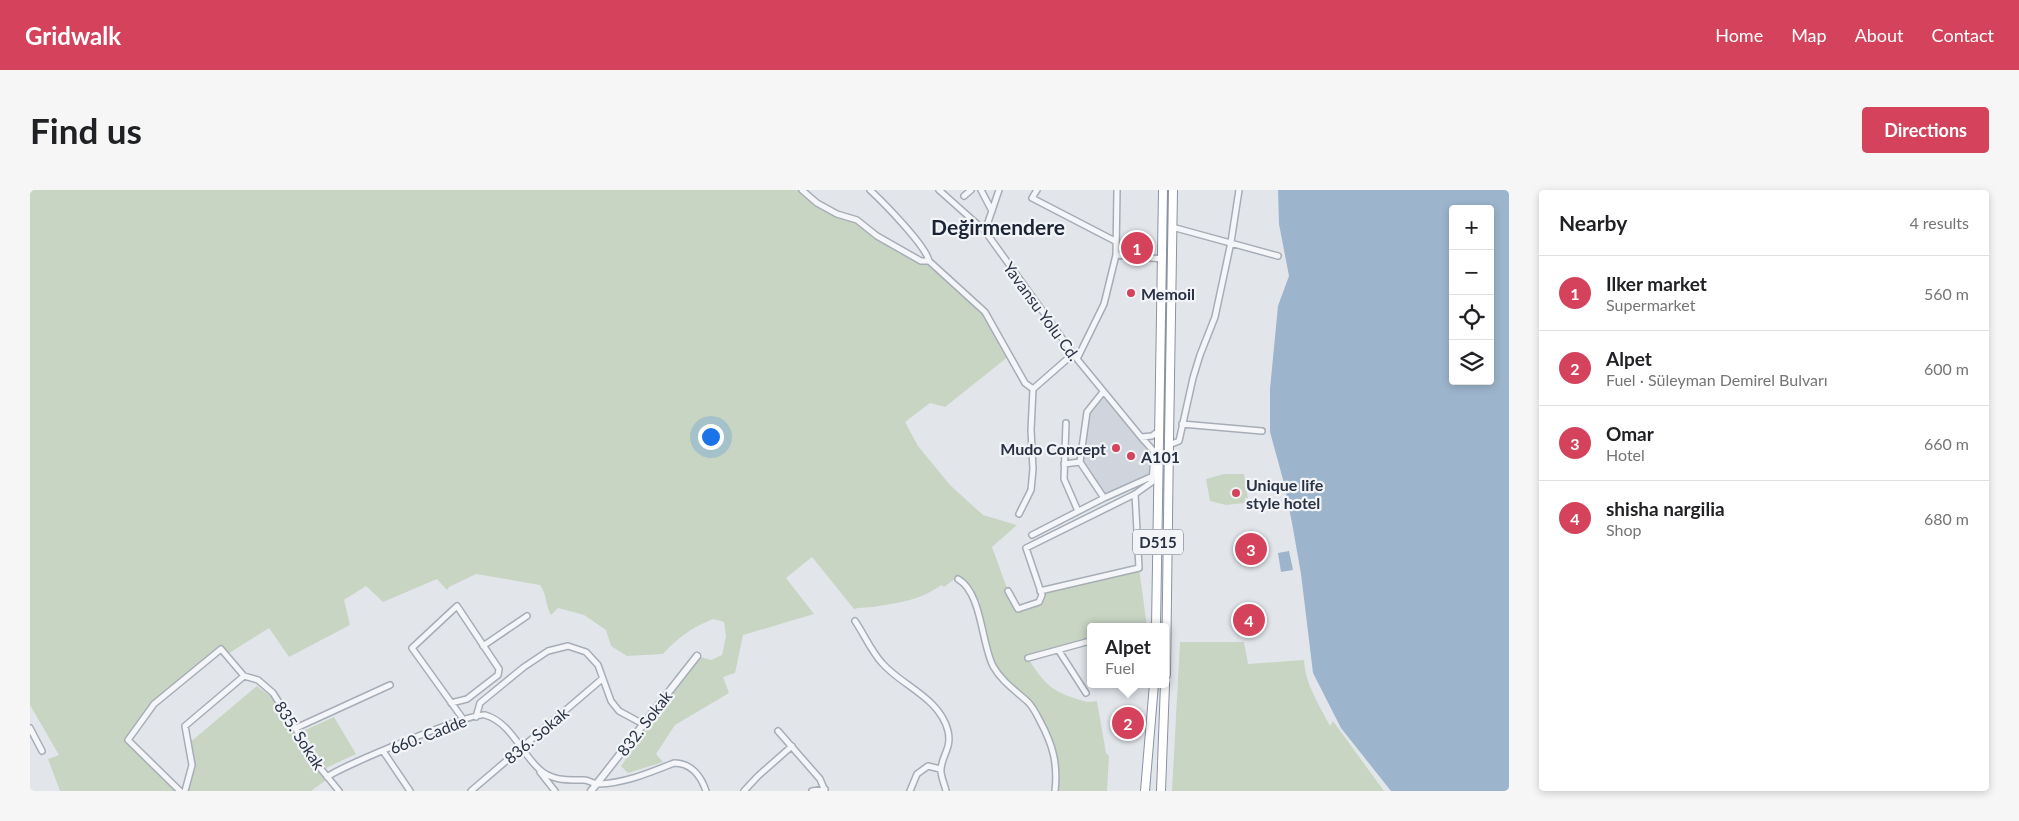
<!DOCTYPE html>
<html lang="en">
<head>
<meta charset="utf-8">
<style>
	:root { --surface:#fff; --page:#f6f6f6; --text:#202124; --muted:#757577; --line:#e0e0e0; --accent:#d4435b }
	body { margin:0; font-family:Lato,sans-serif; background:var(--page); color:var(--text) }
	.controls { position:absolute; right:15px; top:15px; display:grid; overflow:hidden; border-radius:5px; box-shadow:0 2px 8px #0003 }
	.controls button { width:45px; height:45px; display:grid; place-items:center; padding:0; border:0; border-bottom:1px solid var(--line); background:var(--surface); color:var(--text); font:25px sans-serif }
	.you { position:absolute; left:680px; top:246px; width:18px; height:18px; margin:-12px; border:4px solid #fff; border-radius:50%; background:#1a73e8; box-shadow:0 0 0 8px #1a73e833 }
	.badge { display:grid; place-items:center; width:32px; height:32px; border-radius:50%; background:var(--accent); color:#fff; font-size:16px; font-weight:700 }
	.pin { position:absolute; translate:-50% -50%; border:2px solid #fff; box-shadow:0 1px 5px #0006 }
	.popup { position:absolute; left:1057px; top:433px; width:82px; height:65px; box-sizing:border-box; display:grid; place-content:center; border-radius:5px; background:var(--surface); filter:drop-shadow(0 1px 4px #0005); font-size:16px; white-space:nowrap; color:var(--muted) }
	.popup b { font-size:19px; color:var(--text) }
	.popup::after { content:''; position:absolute; left:50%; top:100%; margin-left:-10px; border:10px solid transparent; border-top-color:var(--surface) }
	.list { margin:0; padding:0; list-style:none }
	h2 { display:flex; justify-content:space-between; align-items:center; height:65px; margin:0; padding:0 20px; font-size:21px }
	h2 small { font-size:16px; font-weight:400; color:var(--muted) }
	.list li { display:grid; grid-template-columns:32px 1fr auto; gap:15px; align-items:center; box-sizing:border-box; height:75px; padding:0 20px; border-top:1px solid var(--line) }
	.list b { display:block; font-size:19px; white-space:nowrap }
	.list p { margin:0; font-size:16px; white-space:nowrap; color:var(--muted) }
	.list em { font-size:16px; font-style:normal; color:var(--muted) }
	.icon { flex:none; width:28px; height:28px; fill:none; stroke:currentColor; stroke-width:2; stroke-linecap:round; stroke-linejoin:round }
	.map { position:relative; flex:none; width:1479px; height:601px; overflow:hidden; border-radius:5px }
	header { display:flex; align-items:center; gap:30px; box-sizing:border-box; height:70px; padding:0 25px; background:var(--accent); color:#fff }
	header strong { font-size:24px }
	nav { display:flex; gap:28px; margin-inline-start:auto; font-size:18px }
	.intro { display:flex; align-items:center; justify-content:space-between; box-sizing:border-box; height:120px; padding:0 30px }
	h1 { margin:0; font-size:35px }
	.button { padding:12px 22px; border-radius:5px; background:var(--accent); color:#fff; font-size:18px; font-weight:700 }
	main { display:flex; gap:30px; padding:0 30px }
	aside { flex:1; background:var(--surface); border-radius:5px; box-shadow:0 2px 8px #0003 }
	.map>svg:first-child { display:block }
</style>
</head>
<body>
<header>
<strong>Gridwalk</strong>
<nav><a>Home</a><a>Map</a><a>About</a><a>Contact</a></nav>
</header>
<div class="intro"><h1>Find us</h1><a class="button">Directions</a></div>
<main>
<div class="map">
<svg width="1479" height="601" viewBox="0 0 1479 601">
	<rect width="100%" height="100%" fill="#e2e6eb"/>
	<path fill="#d0d5dd" d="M1073 202 1122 260 1123 286 1074 308 1050 272 1057 222Z"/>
	<path fill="#c8d5c3" d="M0 0H772L787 13 827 30 847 46 891 71H899L955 122 979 166 915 217 900 213 875 232 888 256 920 295 953 325 987 335 962 357 978 401 988 419 1009 412 1010 401 1109 378 1117 437H1060V451L998 468C1012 490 1019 500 1044 508 1052 511 1058 513 1067 511L1076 563 1079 566 1077 601H1025L1023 558 1008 526 963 476 947 418 950 412 927 387 914 397 911 395C892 410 867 413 843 417 836 418 830 417 824 419L782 367 756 388 784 424 713 445 705 483 693 487 699 503 645 535 626 564 633 572 598 583 591 576 613 546V534L667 466 681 470 692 465 696 446 694 432 683 429C663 437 647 448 633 464L597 466 581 456 576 440 554 425 528 418 521 425C515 415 517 404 510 395L446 384 419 397 417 400 407 389 353 412 336 396 314 410 320 435 259 467 239 438 196 465 191 459 124 514 98 550 146 601H30L18 569 29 565 0 515Z
		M1194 284H1214L1218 308H1215V313L1196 315 1180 311 1176 289Z
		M1150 452H1214L1218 474 1274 470C1275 494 1290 516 1300 536L1303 531 1354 601H1142Z
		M227 496 240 506 296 590 281 601H155L162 575 158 554Z
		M304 527 326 564 296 578 273 541Z"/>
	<path fill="#9cb4cc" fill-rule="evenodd" d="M1248 0H1479V601H1361L1311 538 1283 483 1271 384 1262 333 1254 293 1240 242V199L1248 116 1259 86 1249 34ZM1423 19H1460V191H1423Z
		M1259 361 1263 380 1251 382 1248 363Z"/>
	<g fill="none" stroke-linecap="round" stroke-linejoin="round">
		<g stroke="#a7adb6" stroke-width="8">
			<path id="minor" d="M772 0 787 13 807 24 827 30 847 46 891 71H899
				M840 0C854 13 896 56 899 71L955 122 995 193 1003 199
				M909 0 955 41 1047 169 1111 247 1129 267
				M951 0 962 21
				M1007 0 1002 8 1085 51
				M934 6 941 0
				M1142 37 1248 66
				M955 41 969 0
				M1086 65 1133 69
				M1047 169 1074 114 1086 65 1087 0
				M1073 202 1057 222 1050 272 1074 308
				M1036 233 1034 289 1048 321
				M1152 234 1232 241
				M1111 247 1122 246 1130 240
				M1139 255 1149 251 1163 188 1170 165 1185 127 1201 52 1209 0
				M1034 274 1050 272
				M989 324 1001 300 1003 279 1001 240 1003 199 1043 164
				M1002 345 1074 308 1123 286
				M928 389C952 403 951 452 963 476 972 492 985 500 998 512 1003 517 1007 525 1010 531 1023 555 1028 574 1025 601
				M978 401 988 419 1009 412 1012 405 996 358 1105 304 1122 292 1124 266 1123 260
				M1010 401 1109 378 1105 304
				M825 431C834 444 841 461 852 473 872 496 910 508 918 541 922 558 912 565 911 579 910 585 915 595 916 601
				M453 456 497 426
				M1029 461 1056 503
				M998 468 1060 451
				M421 513 437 509 468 485 469 479 427 416 382 458 433 529
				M446 527 450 513 494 477 518 461 538 456 556 462 568 475 581 511 589 521 613 534
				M0 538 12 561
				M266 538 360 495
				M748 541 790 589 795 601
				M353 561 380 601
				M510 582 525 601
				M297 587C312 576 441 522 455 525 480 532 491 562 508 578 521 591 537 590 554 590 559 590 563 594 568 594 595 593 619 583 644 573 661 573 671 586 676 601
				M150 601 98 550 124 514 191 459 214 486 228 490 243 503 291 579 309 601
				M155 601 162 575 155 536 214 486
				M441 601 572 489
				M714 601 728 586 762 556
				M782 601 795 599
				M880 601 887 584 898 576 910 579"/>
		</g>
		<g stroke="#a7adb6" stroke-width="9">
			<path id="tertiary" d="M561 601 667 466"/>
		</g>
		<g stroke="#8993a2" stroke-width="10">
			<path id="trunk" d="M1126 437 1133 0
				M1136 485C1137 323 1141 162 1143 0
				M1115 601 1124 494
				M1131 601 1135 494"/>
		</g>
		<use href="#minor" stroke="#f5f6f9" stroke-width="5"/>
		<use href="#tertiary" stroke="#f5f6f9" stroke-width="6"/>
		<use href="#trunk" stroke="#fff" stroke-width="8"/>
	</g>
	<g fill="#d4435b" stroke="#f2f4f8" stroke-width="2">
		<circle cx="1101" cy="103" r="5"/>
		<circle cx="1086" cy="258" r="5"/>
		<circle cx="1101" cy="266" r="5"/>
		<circle cx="1206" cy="303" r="5"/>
	</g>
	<g text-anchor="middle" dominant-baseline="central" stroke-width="4.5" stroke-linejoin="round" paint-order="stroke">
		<rect fill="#f2f4f8" stroke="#656d7a" stroke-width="1" x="1103" y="339.5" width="50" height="25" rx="4"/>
		<g font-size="15" font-weight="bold" fill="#293344">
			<text x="1128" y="352">D515</text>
		</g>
		<g font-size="16" font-weight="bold" fill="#293344" stroke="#f2f4f8" text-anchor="start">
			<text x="1111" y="103">Memoil</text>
			<text x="1076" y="258" text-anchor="end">Mudo Concept</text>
			<text x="1111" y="266">A101</text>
			<text x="1216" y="294">Unique life<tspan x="1216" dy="18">style hotel</tspan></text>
		</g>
		<g font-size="16" fill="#293344" stroke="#f2f4f8">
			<text transform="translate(1012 121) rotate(54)">Yavansu Yolu Cd.</text>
			<text transform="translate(614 533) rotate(-52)">832. Sokak</text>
			<text transform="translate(398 544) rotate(-21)">660. Cadde</text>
			<text transform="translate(270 545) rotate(57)">835. Sokak</text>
			<text transform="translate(506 545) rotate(-40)">836. Sokak</text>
		</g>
		<g font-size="21" font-weight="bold" fill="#1b2435" stroke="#f2f4f8">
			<text x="968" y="36">Değirmendere</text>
		</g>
	</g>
</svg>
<div class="controls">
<button>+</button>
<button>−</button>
<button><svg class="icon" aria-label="locate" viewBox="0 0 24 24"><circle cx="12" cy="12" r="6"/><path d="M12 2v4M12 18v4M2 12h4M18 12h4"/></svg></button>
<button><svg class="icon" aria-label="layers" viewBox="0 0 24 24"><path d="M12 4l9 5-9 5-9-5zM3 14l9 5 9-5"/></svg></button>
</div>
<div class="you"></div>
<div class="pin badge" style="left:1107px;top:58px">1</div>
<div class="pin badge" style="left:1098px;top:533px">2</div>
<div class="popup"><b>Alpet</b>Fuel</div>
<div class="pin badge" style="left:1221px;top:359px">3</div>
<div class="pin badge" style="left:1219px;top:430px">4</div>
</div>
<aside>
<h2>Nearby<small>4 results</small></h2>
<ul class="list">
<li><span class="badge">1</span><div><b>Ilker market</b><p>Supermarket</p></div><em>560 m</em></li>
<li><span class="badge">2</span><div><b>Alpet</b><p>Fuel · Süleyman Demirel Bulvarı</p></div><em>600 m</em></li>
<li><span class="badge">3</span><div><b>Omar</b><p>Hotel</p></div><em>660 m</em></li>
<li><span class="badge">4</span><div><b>shisha nargilia</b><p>Shop</p></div><em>680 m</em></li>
</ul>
</aside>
</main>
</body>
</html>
